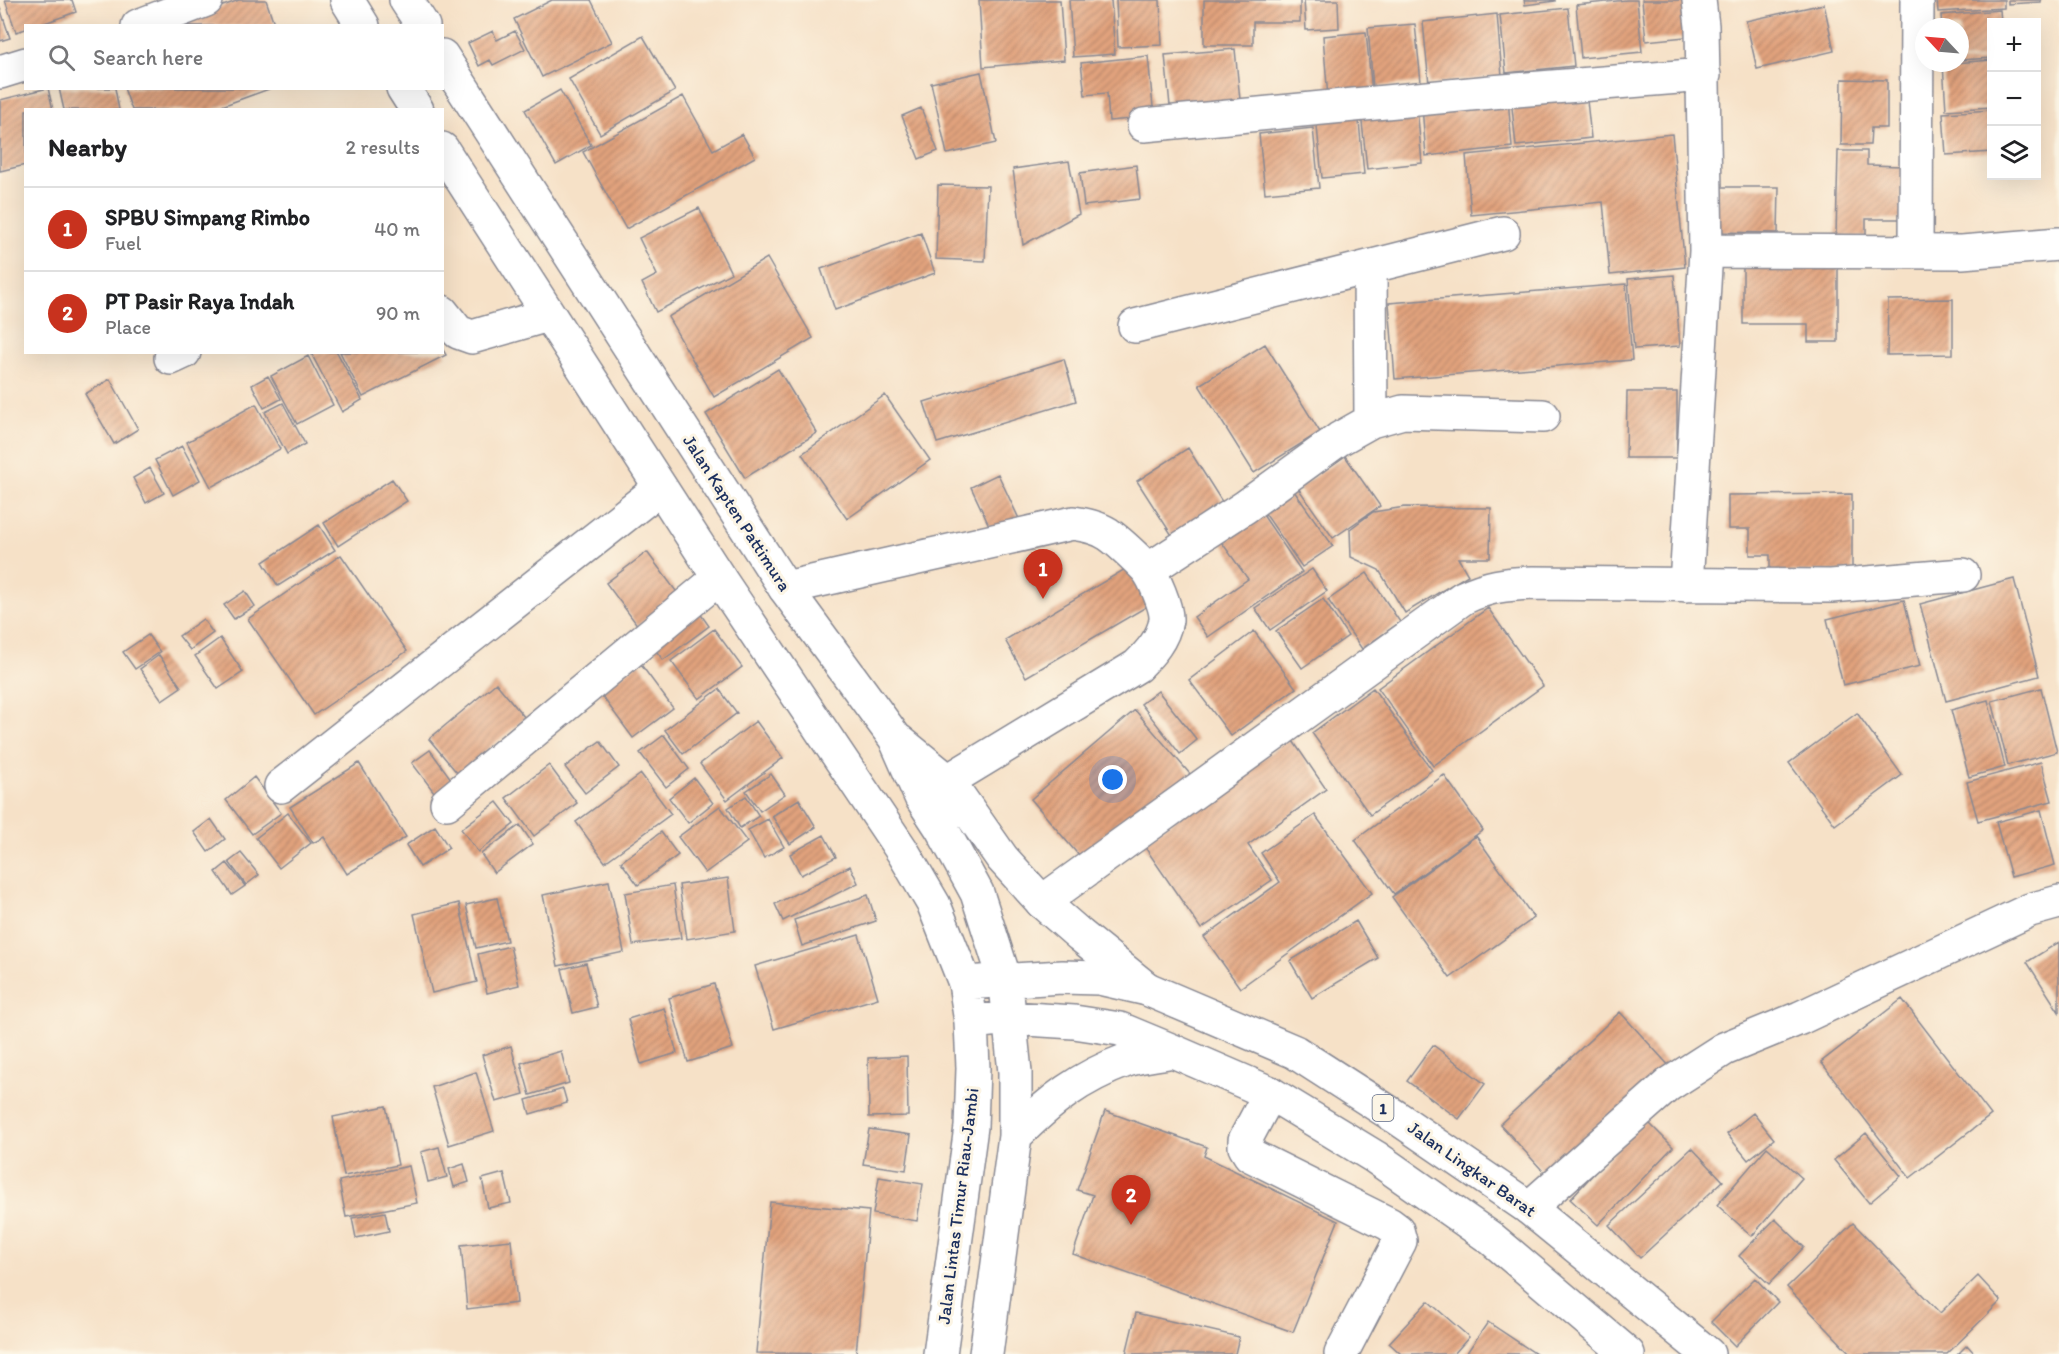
<!DOCTYPE html>
<html lang="en">
<head>
<meta charset="utf-8">
<style>
	:root { --surface:#fff; --page:#f6f6f6; --text:#202124; --muted:#757577; --line:#e0e0e0; --accent:#c8321e }
	body { margin:0; font-family:Itim,sans-serif; background:var(--page); color:var(--text) }
	.controls { position:absolute; right:18px; top:18px; display:grid; overflow:hidden; border-radius:0px; box-shadow:0 6px 24px #0002 }
	.controls button { width:54px; height:54px; display:grid; place-items:center; padding:0; border:0; border-bottom:2px solid var(--line); background:var(--surface); color:var(--text); font:30px sans-serif }
	.compass { position:absolute; left:1915px; top:18px; width:54px; height:54px; border-radius:50%; background:var(--surface); box-shadow:0 6px 24px #0002; rotate:296deg }
	.you { position:absolute; left:1113px; top:780px; width:21px; height:21px; margin:-15px; border:4px solid #fff; border-radius:50%; background:#1a73e8; box-shadow:0 0 0 9px #1a73e833 }
	.badge { display:grid; place-items:center; width:39px; height:39px; border-radius:50%; background:var(--accent); color:#fff; font-size:20px; font-weight:700 }
	.pin { position:absolute; translate:-50% -50px; filter:drop-shadow(0 2px 3px #0008) }
	.pin::after { content:''; position:absolute; top:32px; width:21px; height:18px; background:inherit; clip-path:polygon(0 0,100% 0,50% 100%) }
	.list { margin:0; padding:0; list-style:none }
	h2 { display:flex; justify-content:space-between; align-items:center; height:78px; margin:0; padding:0 24px; font-size:26px }
	h2 small { font-size:20px; font-weight:400; color:var(--muted) }
	.list li { display:grid; grid-template-columns:39px 1fr auto; gap:18px; align-items:center; box-sizing:border-box; height:84px; padding:0 24px; border-top:2px solid var(--line) }
	.list b { display:block; font-size:22px; white-space:nowrap }
	.list p { margin:0; font-size:20px; white-space:nowrap; color:var(--muted) }
	.list em { font-size:20px; font-style:normal; color:var(--muted) }
	.icon { flex:none; width:33px; height:33px; fill:none; stroke:currentColor; stroke-width:2; stroke-linecap:round; stroke-linejoin:round }
	.map { position:relative; flex:none; width:2059px; height:1354px; overflow:hidden }
	.search { position:absolute; background:var(--surface); box-shadow:0 6px 24px #0002; left:24px; top:24px; width:420px; height:66px; display:flex; align-items:center; gap:15px; box-sizing:border-box; padding:0 21px; border-radius:0px; color:var(--muted); font-size:22px }
	.panel { position:absolute; background:var(--surface); box-shadow:0 6px 24px #0002; left:24px; top:108px; width:420px; height:246px; border-radius:0px }
	.map>svg:first-child { display:block }
</style>
</head>
<body>
<div class="map">
<svg width="2059" height="1354" viewBox="0 0 2059 1354">
	<defs>
		<pattern id="building-hatch" width="6" height="6" patternUnits="userSpaceOnUse" patternTransform="scale(1.5)"><rect width="6" height="6" fill="#e2a37d"/><path d="M-1 1l2-2M0 6l6-6M5 7l2-2" fill="none" stroke="#b6856a"/></pattern>
	</defs>
	<rect width="100%" height="100%" fill="#fcf5e5"/>
	<filter id="ink" filterUnits="userSpaceOnUse"><feTurbulence type="fractalNoise" baseFrequency=".0167" numOctaves="2"/><feDisplacementMap in="SourceGraphic" scale="12" xChannelSelector="R" yChannelSelector="G"/><feConvolveMatrix kernelMatrix="1 2 1 2 8 2 1 2 1" color-interpolation-filters="sRGB"/></filter>
	<filter id="wash" filterUnits="userSpaceOnUse"><feTurbulence type="fractalNoise" baseFrequency=".008" numOctaves="4" result="noise"/><feDisplacementMap in="SourceGraphic" scale="24" xChannelSelector="R" yChannelSelector="G"/><feGaussianBlur stdDeviation="1.35" result="paint"/><feColorMatrix in="noise" values="0 0 0 0 0 0 0 0 0 0 0 0 0 0 0 0 0 1.4 0 .05"/><feComposite in="paint" operator="in"/></filter>
	<g filter="url(#wash)">
		<rect width="100%" height="100%" fill="#f6e1c7"/>
		<g id="blocks">
			<path fill="url(#building-hatch)" d="M5 0H72L76 12 36 26H26V29L16 32Z
				M239 0H266L275 26H169Z
				M552 0H591L612 42 542 77 514 19Z
				M979 0H1060L1064 60 983 67Z
				M1069 0H1111L1115 54 1073 57Z
				M1116 0H1160L1162 45 1118 47Z
				M1204 0H1300V22H1253V45H1204Z
				M1304 0H1338L1339 28 1306 30Z
				M1524 0H1555V1L1525 5Z
				M1626 0H1637L1642 52 1581 58 1576 5Z
				M1642 0H1691L1695 36 1646 41Z
				M1937 0H2004V8L1938 12Z
				M2008 0H2041V2L2008 4Z
				M1824 4 1834 51 1757 69 1746 21Z
				M0 8 10 38 0 41Z
				M1568 8 1574 66 1506 73 1500 15Z
				M2000 10 2001 22H1992V58L1960 60V27H1942L1941 15Z
				M1497 14 1502 76 1429 84 1423 22Z
				M1415 24 1421 82 1373 87 1368 28Z
				M493 31 497 40 515 31 525 49 493 65 490 60 479 66 468 43Z
				M1366 32 1372 93 1328 98 1323 36Z
				M643 36 675 91 600 134 569 79Z
				M1235 49 1241 110 1171 116 1165 55Z
				M1148 56 1154 117 1109 121 1107 93 1085 95 1081 63Z
				M1992 60V107L1946 110 1943 64Z
				M981 72 996 143 947 154 931 83Z
				M1842 79 1887 80V128H1871L1870 145H1841Z
				M48 88 53 110H26V165L0 171V100Z
				M59 88H115L119 110H64Z
				M124 88H269V89L211 110H132Z
				M560 90 591 145 556 165 525 110Z
				M1586 91 1591 138 1516 146 1511 98Z
				M683 96 713 150 742 134 755 157 626 229 583 152Z
				M1508 98 1512 147 1426 156 1422 107Z
				M1417 107 1422 163 1367 169 1361 113Z
				M921 108 938 151 919 159 902 116Z
				M1992 110V152L1946 155 1943 113Z
				M1358 111 1364 174 1322 178 1316 116Z
				M1313 128 1319 188 1265 193 1259 134Z
				M1672 134 1685 267 1610 275 1603 202 1471 215 1466 155Z
				M1838 151H1867V165L1902 166 1901 219H1866V237L1836 236Z
				M1069 161 1079 214 1023 245 1013 169Z
				M1136 165 1140 199 1084 206 1080 173Z
				M938 185 988 186 985 261 936 259Z
				M1716 187H1779L1778 233 1715 232Z
				M699 208 731 273 656 312 642 283 657 275 639 238Z
				M921 233 935 273 835 310 821 269Z
				M767 258 813 338 714 397 668 317Z
				M1838 263V342H1808V324H1743V264Z
				M1674 275 1680 346 1634 349 1628 279Z
				M1626 284 1632 360 1395 379 1389 303Z
				M1953 299V354L1887 355 1888 300Z
				M1265 344 1320 432 1254 473 1199 385Z
				M442 348 446 355 363 397 340 352H442Z
				M317 352H337L362 400 342 412 312 355Z
				M308 356 333 405 297 424 271 376Z
				M1064 359 1076 401 937 443 924 402Z
				M778 369 817 433 745 478 706 414Z
				M268 376 281 399 264 408 252 385Z
				M110 379 138 429 114 444 85 394Z
				M1627 392H1677V458H1626Z
				M885 395 930 460 847 519 802 454Z
				M283 403 305 444 287 454 265 412Z
				M256 404 280 449 211 487 187 442Z
				M182 446 200 480 173 495 155 460Z
				M1188 448 1226 508 1175 540 1137 481Z
				M1345 456 1380 506 1333 538 1298 488Z
				M150 468 164 493 146 503 133 478Z
				M998 474 1020 521 993 534 971 487Z
				M392 479 407 501 338 546 324 523Z
				M1294 491 1333 546 1302 567 1264 512Z
				M1852 494V571L1770 572V555H1750V529H1728V495Z
				M1405 507 1491 508 1490 558H1458L1468 575 1405 613 1379 570 1351 557 1350 529 1373 512Z
				M1261 512 1302 572 1208 637 1194 617 1248 579 1220 540Z
				M319 525 335 550 278 586 263 562Z
				M647 552 679 595 638 626 606 583Z
				M341 555 407 651 314 715 248 619Z
				M1132 565 1153 603 1026 677 1005 640Z
				M1312 569 1327 591 1270 630 1255 608Z
				M1367 573 1400 622 1362 649 1328 600Z
				M2014 579 2039 676 1946 701 1920 604Z
				M245 591 255 606 234 619 224 605Z
				M1323 599 1348 636 1302 668 1276 631Z
				M1904 600 1920 666 1843 685 1827 619Z
				M1488 608 1543 686 1433 766 1378 688Z
				M697 609 709 626 663 660 651 644Z
				M203 619 213 633 190 650 179 636Z
				M714 629 742 667 699 699 671 661Z
				M1254 631 1296 688 1231 736 1189 680Z
				M148 635 160 652 135 669 123 652Z
				M220 638 243 672 218 689 195 656Z
				M159 655 181 687 162 700 140 669Z
				M639 662 673 708 633 738 599 692Z
				M496 683 525 718 458 774 429 739Z
				M1373 688 1432 770 1370 815 1312 733Z
				M2041 688 2057 752 2008 765 1992 701Z
				M719 689 737 713 683 754 665 730Z
				M1158 691 1197 740 1180 754 1141 704Z
				M1988 700 2005 767 1969 777 1951 710Z
				M1135 710 1190 774 1086 864 1031 799Z
				M1857 713 1902 775 1835 825 1789 763Z
				M756 721 783 758 727 800 700 764Z
				M664 735 689 769 666 787 640 753Z
				M1291 738 1326 789 1248 845 1272 880 1201 929 1142 843Z
				M600 741 619 767 585 793 565 767Z
				M430 750 454 783 437 796 412 763Z
				M2041 762 2052 801 1978 821 1967 782Z
				M359 763 406 837 347 874 324 837 313 843 290 807Z
				M549 765 577 803 534 836 506 798Z
				M641 774 671 814 605 862 576 822Z
				M771 774 785 794 760 811 746 791Z
				M1444 775 1483 830 1394 894 1355 840Z
				M254 777 281 813 252 834 226 800Z
				M694 778 713 803 688 823 669 798Z
				M746 796 759 816 740 828 728 808Z
				M799 799 816 827 790 844 772 816Z
				M497 802 514 824 478 852 461 829Z
				M720 806 747 842 705 873 678 837Z
				M2041 810 2055 865 2011 877 1996 822Z
				M288 813 311 843 279 868 256 838Z
				M1315 815 1372 893 1240 988 1204 937 1280 882 1261 853Z
				M211 819 225 839 208 852 194 832Z
				M768 819 784 847 764 858 748 830Z
				M520 825 533 844 494 873 481 854Z
				M435 826 449 848 420 867 406 845Z
				M661 832 678 855 638 885 621 862Z
				M824 835 836 857 801 875 790 854Z
				M1476 836 1534 918 1450 978 1392 897Z
				M241 853 259 875 246 885 229 862Z
				M227 863 245 886 232 895 216 872Z
				M850 866 858 883 783 921 775 904Z
				M728 878 735 931 687 939 679 885Z
				M609 881 624 952 558 966 543 895Z
				M673 885 681 938 633 945 625 893Z
				M868 895 876 921 802 946 794 920Z
				M497 898 507 941 476 948 466 905Z
				M459 903 477 982 432 993 414 914Z
				M1356 921 1378 958 1312 998 1290 961Z
				M859 935 878 998 774 1029 755 966Z
				M2059 942V1012L2027 962Z
				M510 946 519 985 487 993 478 954Z
				M586 963 597 1007 573 1013 562 969Z
				M714 984 733 1048 688 1062 669 998Z
				M1902 999 1991 1115 1910 1178 1821 1062Z
				M664 1008 677 1053 641 1064 628 1019Z
				M1620 1012 1672 1069 1552 1181 1500 1124Z
				M1433 1045 1485 1084 1459 1119 1407 1081Z
				M511 1046 524 1094 496 1102 482 1055Z
				M561 1051 569 1083 530 1095 521 1063Z
				M907 1056 908 1116 869 1117 868 1058Z
				M476 1072 494 1131 449 1145 432 1087Z
				M563 1089 567 1103 530 1114 526 1100Z
				M386 1106 398 1165 344 1176 333 1117Z
				M1105 1111 1207 1147 1204 1156 1338 1221 1293 1332 1073 1254 1093 1195 1077 1190Z
				M1753 1113 1774 1139 1748 1160 1727 1134Z
				M1645 1119 1673 1147 1598 1225 1570 1199Z
				M869 1129 911 1135 906 1170 863 1164Z
				M1866 1133 1901 1176 1869 1203 1834 1160Z
				M439 1147 447 1177 428 1182 421 1152Z
				M1767 1147 1802 1178 1752 1236 1717 1205Z
				M1692 1148 1723 1181 1640 1258 1609 1225Z
				M464 1164 469 1182 454 1187 449 1169Z
				M409 1166 417 1203 346 1217 339 1181Z
				M504 1173 511 1203 488 1208 482 1179Z
				M879 1177 923 1184 917 1221 873 1214Z
				M770 1202 869 1211 856 1354 756 1353Z
				M385 1212 389 1231 356 1238 352 1218Z
				M1775 1219 1804 1247 1769 1284 1739 1256Z
				M1853 1223 1940 1313 1978 1276 2001 1301 1947 1354H1851L1787 1287Z
				M511 1240 517 1303 467 1309 461 1245Z
				M1755 1278 1778 1302 1735 1346 1711 1322Z
				M1428 1301 1469 1337 1454 1354H1401L1389 1343Z
				M1136 1313 1239 1337 1235 1354H1126Z
				M1488 1322 1536 1354H1466Z
				M1967 1345 1975 1354H1958Z"/>
		</g>
	</g>
	<g filter="url(#ink)">
		<use href="#blocks" fill-opacity="0" stroke="#888892" stroke-width="1.5"/>
		<g fill="none" stroke-linecap="round" stroke-linejoin="round">
			<g stroke="#888892" stroke-width="36">
				<path id="minor" d="M138 26 206 0
					M0 72 26 64
					M1144 125 1491 92 1704 75
					M1706 251 1962 252 2059 244
					M1916 251 1917 0
					M1370 267 1371 421
					M442 312 458 332 472 337 548 315
					M1135 326 1503 233
					M171 358 184 352
					M1148 570 1245 507 1339 439 1371 421 1403 412 1543 416
					M1686 585 1706 251 1702 26 1699 0
					M785 588 1073 523C1085 525 1097 527 1108 534 1121 543 1135 557 1146 568 1154 577 1167 608 1166 620 1163 639 1150 653 1137 666L923 796
					M281 786 660 488
					M447 803 719 578
					M1042 902 1463 598C1488 586 1505 584 1533 583L1831 586 1963 575
					M1270 1093 1245 1140V1147L1250 1155 1389 1224 1397 1230 1400 1241 1341 1354
					M1529 1208 1668 1085 1724 1049 1800 1018 2030 910 2059 902"/>
			</g>
			<g stroke="#888892" stroke-width="36">
				<path id="major" d="M347 0 363 26
					M406 0 423 26
					M442 56 785 588 895 738 921 797 942 829 977 893 1005 980
					M403 88 417 110
					M442 149 719 578 903 852 934 905 965 983
					M899 741 948 781 1002 858 1042 902 1080 935 1147 989"/>
			</g>
			<g stroke="#888892" stroke-width="36">
				<path id="highway" d="M971 1022 1010 1018 1074 1022 1120 1029 1173 1051 1270 1093 1375 1157 1492 1239 1628 1354
					M1015 1136C1051 1100 1079 1078 1127 1060 1141 1055 1158 1054 1173 1051
					M940 1354 971 1127 973 1068 971 1022 965 983 1062 977 1099 978 1147 989 1295 1052 1396 1117 1529 1208 1708 1354
					M986 1354 1015 1136V1072L1007 995"/>
			</g>
			<use href="#minor" stroke="#fff" stroke-width="33"/>
			<use href="#major" stroke="#fff" stroke-width="33"/>
			<use href="#highway" stroke="#fff" stroke-width="33"/>
		</g>
	</g>
	<g text-anchor="middle" dominant-baseline="central" stroke-width="6" stroke-linejoin="round" paint-order="stroke">
		<rect fill="#fcf5e5" stroke="#5e6a86" stroke-width="1.5" x="1372.5" y="1095" width="21" height="26" rx="4.5"/>
		<g font-size="16" font-weight="bold" fill="#1b2f5e">
			<text x="1383" y="1108">1</text>
		</g>
		<g font-size="18" fill="#1b2f5e" stroke="#fcf5e5">
			<text transform="translate(737 513) rotate(57)">Jalan Kapten Pattimura</text>
			<text transform="translate(1472 1169) rotate(35)">Jalan Lingkar Barat</text>
			<text transform="translate(958 1206) rotate(-83)">Jalan Lintas Timur Riau-Jambi</text>
		</g>
	</g>
</svg>
<div class="controls">
<button>+</button>
<button>−</button>
<button><svg class="icon" aria-label="layers" viewBox="0 0 24 24"><path d="M12 4l9 5-9 5-9-5zM3 14l9 5 9-5"/></svg></button>
</div>
<svg class="compass" viewBox="-18 -18 36 36"><path d="M0-13l5 13h-10z" fill="#e53935"/><path d="M0 13l5-13h-10z" fill="#757577"/></svg>
<div class="you"></div>
<div class="pin badge" style="left:1043px;top:599px">1</div>
<div class="pin badge" style="left:1131px;top:1225px">2</div>
<div class="search"><svg class="icon" aria-label="search" viewBox="0 0 24 24"><circle cx="10" cy="10" r="6"/><path d="M15 15l6 6"/></svg>Search here</div>
<section class="panel">
<h2>Nearby<small>2 results</small></h2>
<ul class="list">
<li><span class="badge">1</span><div><b>SPBU Simpang Rimbo</b><p>Fuel</p></div><em>40 m</em></li>
<li><span class="badge">2</span><div><b>PT Pasir Raya Indah</b><p>Place</p></div><em>90 m</em></li>
</ul>
</section>
</div>
</body>
</html>
